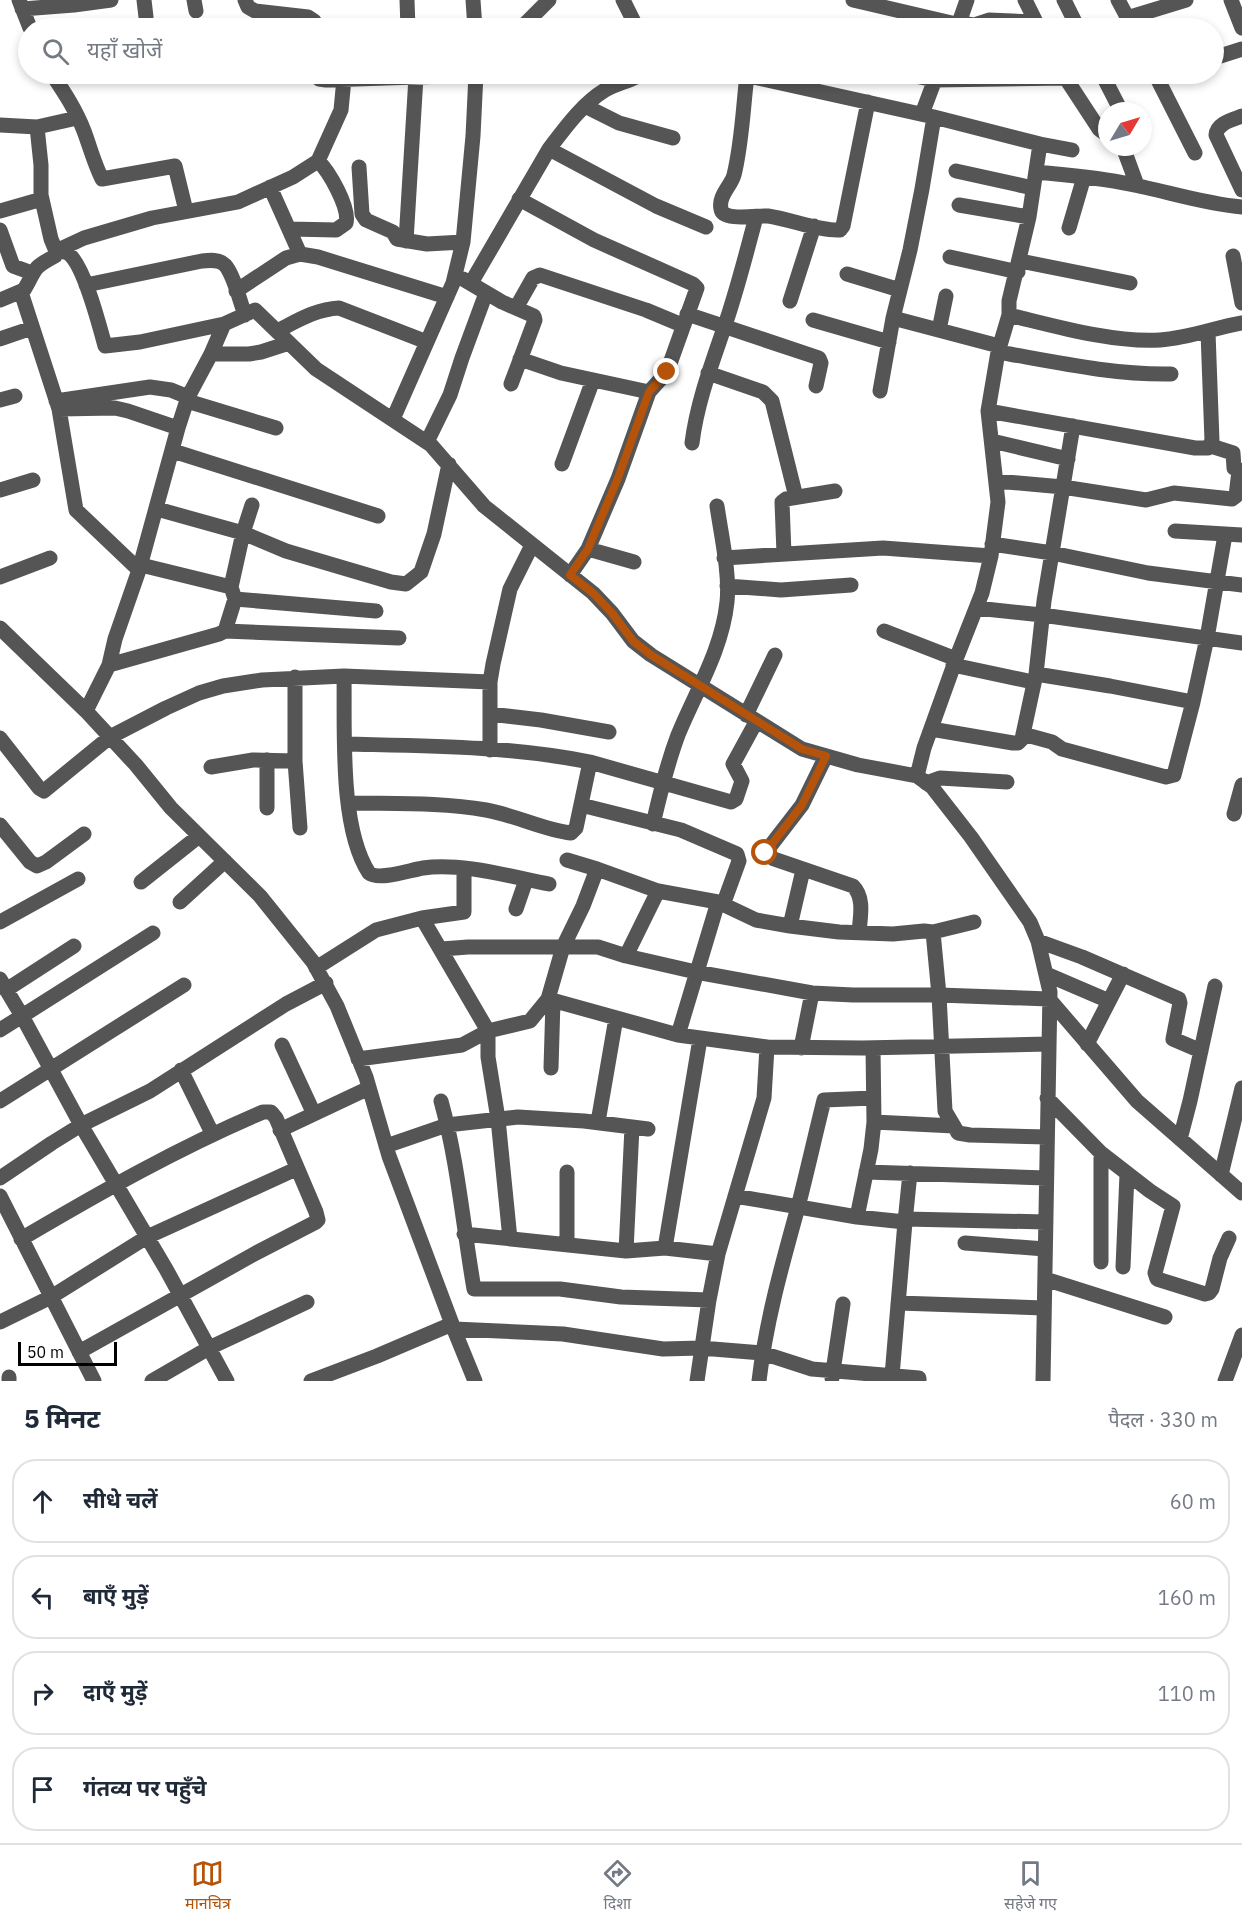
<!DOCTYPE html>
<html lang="hi">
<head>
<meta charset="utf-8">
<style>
	:root { --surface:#fff; --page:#f6f6f7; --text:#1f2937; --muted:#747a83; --line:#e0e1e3; --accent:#b45309 }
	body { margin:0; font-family:"IBM Plex Sans","Noto Sans Devanagari",sans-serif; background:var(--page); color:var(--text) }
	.compass { position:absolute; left:1098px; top:102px; width:54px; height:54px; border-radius:50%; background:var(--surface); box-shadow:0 3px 9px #0003; rotate:52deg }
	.scale { position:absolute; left:18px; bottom:15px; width:99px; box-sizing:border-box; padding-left:6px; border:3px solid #000; border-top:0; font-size:16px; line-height:21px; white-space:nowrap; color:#000; -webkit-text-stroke:4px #fff; paint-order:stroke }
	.stop { position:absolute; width:18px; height:18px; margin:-14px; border:4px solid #b45309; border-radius:50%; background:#fff }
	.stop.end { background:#b45309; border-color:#fff; box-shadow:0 2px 6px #0008 }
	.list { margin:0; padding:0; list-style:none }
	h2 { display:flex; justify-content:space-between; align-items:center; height:78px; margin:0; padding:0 24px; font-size:26px }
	h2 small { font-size:20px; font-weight:400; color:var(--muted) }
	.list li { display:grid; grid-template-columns:39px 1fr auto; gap:18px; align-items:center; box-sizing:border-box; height:84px; margin:0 12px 12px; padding:0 12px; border:2px solid var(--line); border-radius:24px }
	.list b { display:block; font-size:22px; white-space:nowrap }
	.list em { font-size:20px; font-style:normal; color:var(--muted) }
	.icon { flex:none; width:33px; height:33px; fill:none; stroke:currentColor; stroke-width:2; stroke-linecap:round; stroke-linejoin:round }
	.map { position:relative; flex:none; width:1242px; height:1381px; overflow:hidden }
	.search { position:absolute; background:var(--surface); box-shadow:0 3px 9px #0003; left:18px; right:18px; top:18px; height:66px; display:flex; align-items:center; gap:15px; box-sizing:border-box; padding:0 21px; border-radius:33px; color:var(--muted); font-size:22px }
	.sheet { height:462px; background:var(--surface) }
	nav { display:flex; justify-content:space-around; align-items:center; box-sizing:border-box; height:84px; border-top:2px solid var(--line); background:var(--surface); font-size:16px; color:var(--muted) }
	nav a { display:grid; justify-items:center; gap:3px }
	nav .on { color:var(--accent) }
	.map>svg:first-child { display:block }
</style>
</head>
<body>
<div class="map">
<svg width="1242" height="1381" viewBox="0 0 1242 1381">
	<rect width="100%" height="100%" fill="#fff"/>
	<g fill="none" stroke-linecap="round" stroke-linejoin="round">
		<path stroke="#555" stroke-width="15" d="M19 0 30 28
			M144 0 146 17
			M194 0 196 11
			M245 0 248 7 255 11 308 17 314 21V28
			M407 0 408 28
			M473 0 475 28
			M623 0 637 28
			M853 0 956 24
			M1025 0 1039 28
			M1064 0 1078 28
			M1118 0 1133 28
			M1231 0 1242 28
			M22 9 74 5 111 0
			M1127 18 1186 0
			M958 22 974 25 989 20 1036 22
			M521 28 549 0
			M953 28 960 20 967 0
			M1214 58 1242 49
			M52 74C64 92 76 110 84 131 90 147 94 163 102 179L175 166 186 211
			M315 74 319 79 326 80 476 75
			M740 74 934 117 1040 144 1072 150
			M906 74 934 80 1065 78
			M1063 74 1099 129 1103 132 1107 133
			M1102 74 1121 111
			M1155 74 1195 153
			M747 75C743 108 742 143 734 175 731 186 718 196 721 209 723 222 759 215 768 216 790 219 819 231 840 230L843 226 868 102
			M585 106 619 123 673 138
			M922 114 937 74
			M1242 116C1232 120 1217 123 1216 135L1242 190
			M0 125 37 127 77 118
			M1123 147 1137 185
			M549 149 656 206 706 227
			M359 167 362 214 366 220 393 232 397 239 427 244 463 242
			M956 171 1033 188
			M1036 172C1067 175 1098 177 1129 184 1166 191 1204 204 1242 207
			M270 187 300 254
			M519 199 594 240 693 284 697 288 667 372 649 392 618 479 588 549 570 575
			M959 205 1029 217
			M0 211 42 199
			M1069 228 1084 177
			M289 229 336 230 346 223C350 208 329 171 318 161
			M0 230 13 266 32 273
			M406 241 416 77
			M56 251C57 251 65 252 66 252 83 260 100 328 105 346L140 342 224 324 255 310 316 369 431 445 484 506 593 593 612 613 633 641 651 655 802 749 858 765 917 776 932 787 971 837 1030 922 1038 941 1050 992 1043 1381
			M56 251 84 238 152 218 238 202 293 177 318 161 341 110 344 79
			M1233 256 1242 303
			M950 257 1018 272
			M1020 261 1130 283
			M847 274 900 290
			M463 279 502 302 534 316 535 320 511 384
			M471 283 549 149C565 128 582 104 605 90 615 84 626 82 636 77L641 74
			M86 285 202 261C210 260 219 259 225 265 234 275 240 302 245 315
			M236 291 286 258 300 254 318 257 447 297
			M21 292 59 409 76 510 139 570
			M0 300 24 290C37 268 31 269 55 256L56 251 51 239 41 195V165L37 127
			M790 301 814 226
			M516 308 533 278 540 275 646 310 682 325
			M687 314 819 358 821 363 816 386
			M1009 315C1055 326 1113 343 1160 340 1189 338 1214 328 1242 323
			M893 318 999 346
			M813 320 889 342
			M939 330 946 296
			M277 331C297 321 316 309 339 308L427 342
			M0 339 32 328
			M998 352C1055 362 1113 375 1171 374
			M211 354H249L261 352 289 343
			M520 359 561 373 649 392
			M708 373 763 392 772 401 796 497
			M880 391 893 318 910 250 922 189 934 117
			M0 400 15 396
			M56 401 150 387 171 390 188 397
			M187 401 276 428
			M59 409 115 408 128 411 178 428
			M988 411 1195 448H1208L1212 441 1208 332
			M393 419 453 283 463 242 473 136 476 74
			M992 441 1068 459
			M427 442 450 395 462 358 486 293
			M692 443C697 403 711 366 724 328 737 291 746 254 756 217
			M1211 446 1233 453 1234 468 1242 471
			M173 451 378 516
			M562 464 593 380
			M996 481 1063 487 1146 500 1174 493 1232 499 1236 496 1239 471
			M0 490 33 480
			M157 509 243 533 286 551 391 582 406 584 421 572 434 534 449 464
			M1175 531 1242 535
			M992 544 1052 553 1148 573 1242 585
			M588 549 634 562
			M784 554 782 502 786 499 835 491
			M724 558 883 548 991 556
			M141 565 231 587
			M0 577 50 558
			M727 586 781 590 851 585
			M235 599 376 611
			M976 608 1042 615 1242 643
			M0 628 86 711 136 765 171 808 260 896 313 962 337 1006 366 1077 389 1156 455 1332 475 1381
			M225 631 399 638
			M884 631 956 659
			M109 665 219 634 225 631 235 599 231 587 243 533 252 505
			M953 665 1033 682
			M1036 674 1110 686 1193 702
			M344 676C345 730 339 827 369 873 379 881 410 870 423 868 460 862 512 877 549 884
			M295 677V761L300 828
			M86 711 109 665 115 639 139 570 178 428 188 397 211 354 224 324
			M490 714 541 720 609 732
			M746 715 775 655
			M931 729 1013 743H1018L1022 739 1036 674 1044 601 1073 426
			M1023 734 1052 742 1062 749 1166 777 1174 775 1193 702 1207 638 1225 535
			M0 738 39 788 44 791 110 737 166 708 199 693 223 686 262 680 344 676 490 682
			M346 744C427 746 510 746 590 762L731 802 736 799 742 781 733 764 756 722
			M490 750V682L493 664 510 589 532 545
			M826 756 802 805 765 853 774 859 853 886C865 898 860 917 859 933
			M211 767 253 760 295 761
			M917 776 924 748 956 659 982 593 991 556 998 502 988 411 998 352 1009 315V301L1029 217 1040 144
			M926 783 940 778 1007 782
			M348 803C394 804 441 802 486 810 515 815 544 830 571 833L576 828 590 762
			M581 805 681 830 737 854 739 861 723 905
			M267 808V760
			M1234 814 1242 785
			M653 824C660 794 667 764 678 735 696 691 722 650 727 602 730 573 721 534 717 506
			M0 825 30 862 37 866 46 862 84 834
			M567 860 597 869 658 891 718 902 756 920 790 926 839 932 893 934 924 931 933 932 974 922
			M141 882 199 836
			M180 902 225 861
			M516 909 526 880
			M422 918 488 1031V1057L498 1119 510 1239
			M0 922 78 879
			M790 926 803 870
			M933 932 939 995 945 1111 958 1133 970 1135 1047 1137
			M1038 941 1082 957 1179 999 1180 1003 1173 1039 1201 1051
			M442 949 468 947H598L626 956 696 972 812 993 853 995H939L1049 999 1137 1101 1242 1193
			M626 956 658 891
			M316 968 376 930 422 918 464 912V868
			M1046 974 1109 1001
			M0 979 22 1016 81 1125 166 1269 227 1381
			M6 990 74 946
			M548 999 563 947 583 906 597 869
			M0 1030 153 933
			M678 1035 767 1047 764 1098 718 1254 709 1300 697 1381
			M1087 1044 1123 974
			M282 1045 314 1114
			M767 1047 862 1048 1048 1044
			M801 1048 812 993
			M358 1059 462 1045 488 1031 530 1021 548 999 678 1035 718 902
			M551 1068 553 1001
			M181 1070 212 1133
			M1047 1098 1101 1153 1150 1191 1173 1206 1155 1273 1157 1279 1205 1294 1209 1293 1212 1289 1220 1258 1229 1238
			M0 1101 184 985
			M441 1101C458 1162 463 1226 474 1289H560L621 1297 709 1300
			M598 1122 616 1018
			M874 1122 954 1126
			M280 1130 369 1088
			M1180 1139 1190 1101 1215 986
			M386 1146 447 1125 518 1117 584 1121 648 1129
			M567 1172V1245
			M866 1172 1046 1178
			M1221 1175 1242 1088
			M0 1178 52 1143 81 1125 150 1091 286 1004 326 983
			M0 1196 94 1381
			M735 1196 857 1217 905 1222 892 1376
			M857 1217 871 1149 874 1122 873 1048
			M905 1219 1046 1222
			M905 1222 910 1173
			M464 1234 626 1251 665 1248 718 1254
			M21 1239C101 1192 178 1148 263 1112H271L276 1118 316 1212 318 1220 316 1222 256 1253 79 1352
			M965 1243 1045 1249
			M665 1248 700 1039
			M626 1251 632 1127
			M1101 1262V1153
			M1123 1267 1127 1174
			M1045 1279 1165 1317
			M898 1303 1044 1308
			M0 1322 51 1297 147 1237 296 1169
			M454 1329 563 1334 663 1349 701 1348 762 1353 812 1369 919 1378V1381
			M9 1377V1381
			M832 1378 843 1304
			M152 1381 209 1348 307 1302
			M311 1381 377 1356 452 1324
			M759 1381C766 1321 782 1265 798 1207 807 1172 815 1136 824 1100L873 1098
			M1225 1381 1242 1335"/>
	</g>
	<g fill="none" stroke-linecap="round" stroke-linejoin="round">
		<path stroke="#b45309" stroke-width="8" d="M667 372 649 392 618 478 588 549 570 575 593 593 612 613 633 641 651 655 802 749 826 756 802 805 765 853"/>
	</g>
</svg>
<svg class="compass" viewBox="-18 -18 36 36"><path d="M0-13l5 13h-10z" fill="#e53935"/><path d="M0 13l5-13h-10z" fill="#747a83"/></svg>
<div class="scale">50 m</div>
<div class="stop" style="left:765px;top:853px"></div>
<div class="stop end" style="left:667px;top:372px"></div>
<div class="search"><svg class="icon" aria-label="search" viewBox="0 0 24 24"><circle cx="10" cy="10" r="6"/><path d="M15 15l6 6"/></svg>यहाँ खोजें</div>
</div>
<section class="sheet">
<h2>5 मिनट<small>पैदल · 330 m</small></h2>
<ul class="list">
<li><svg class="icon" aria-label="ahead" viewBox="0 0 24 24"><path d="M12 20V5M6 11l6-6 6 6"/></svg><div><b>सीधे चलें</b></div><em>60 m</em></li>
<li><svg class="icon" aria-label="left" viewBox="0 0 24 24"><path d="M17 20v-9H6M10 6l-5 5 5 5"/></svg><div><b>बाएँ मुड़ें</b></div><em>160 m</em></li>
<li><svg class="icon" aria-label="right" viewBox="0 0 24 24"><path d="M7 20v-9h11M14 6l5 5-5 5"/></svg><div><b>दाएँ मुड़ें</b></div><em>110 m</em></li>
<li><svg class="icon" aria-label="arrive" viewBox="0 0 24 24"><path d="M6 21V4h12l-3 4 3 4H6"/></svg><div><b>गंतव्य पर पहुँचे</b></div></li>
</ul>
</section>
<nav>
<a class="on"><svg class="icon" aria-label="map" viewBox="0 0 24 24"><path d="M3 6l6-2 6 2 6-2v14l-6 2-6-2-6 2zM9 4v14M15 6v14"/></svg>मानचित्र</a>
<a><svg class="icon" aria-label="directions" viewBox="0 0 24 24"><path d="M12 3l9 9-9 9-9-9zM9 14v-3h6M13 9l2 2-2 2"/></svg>दिशा</a>
<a><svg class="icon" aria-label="saved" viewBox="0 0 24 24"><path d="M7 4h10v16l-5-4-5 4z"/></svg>सहेजे गए</a>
</nav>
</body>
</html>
